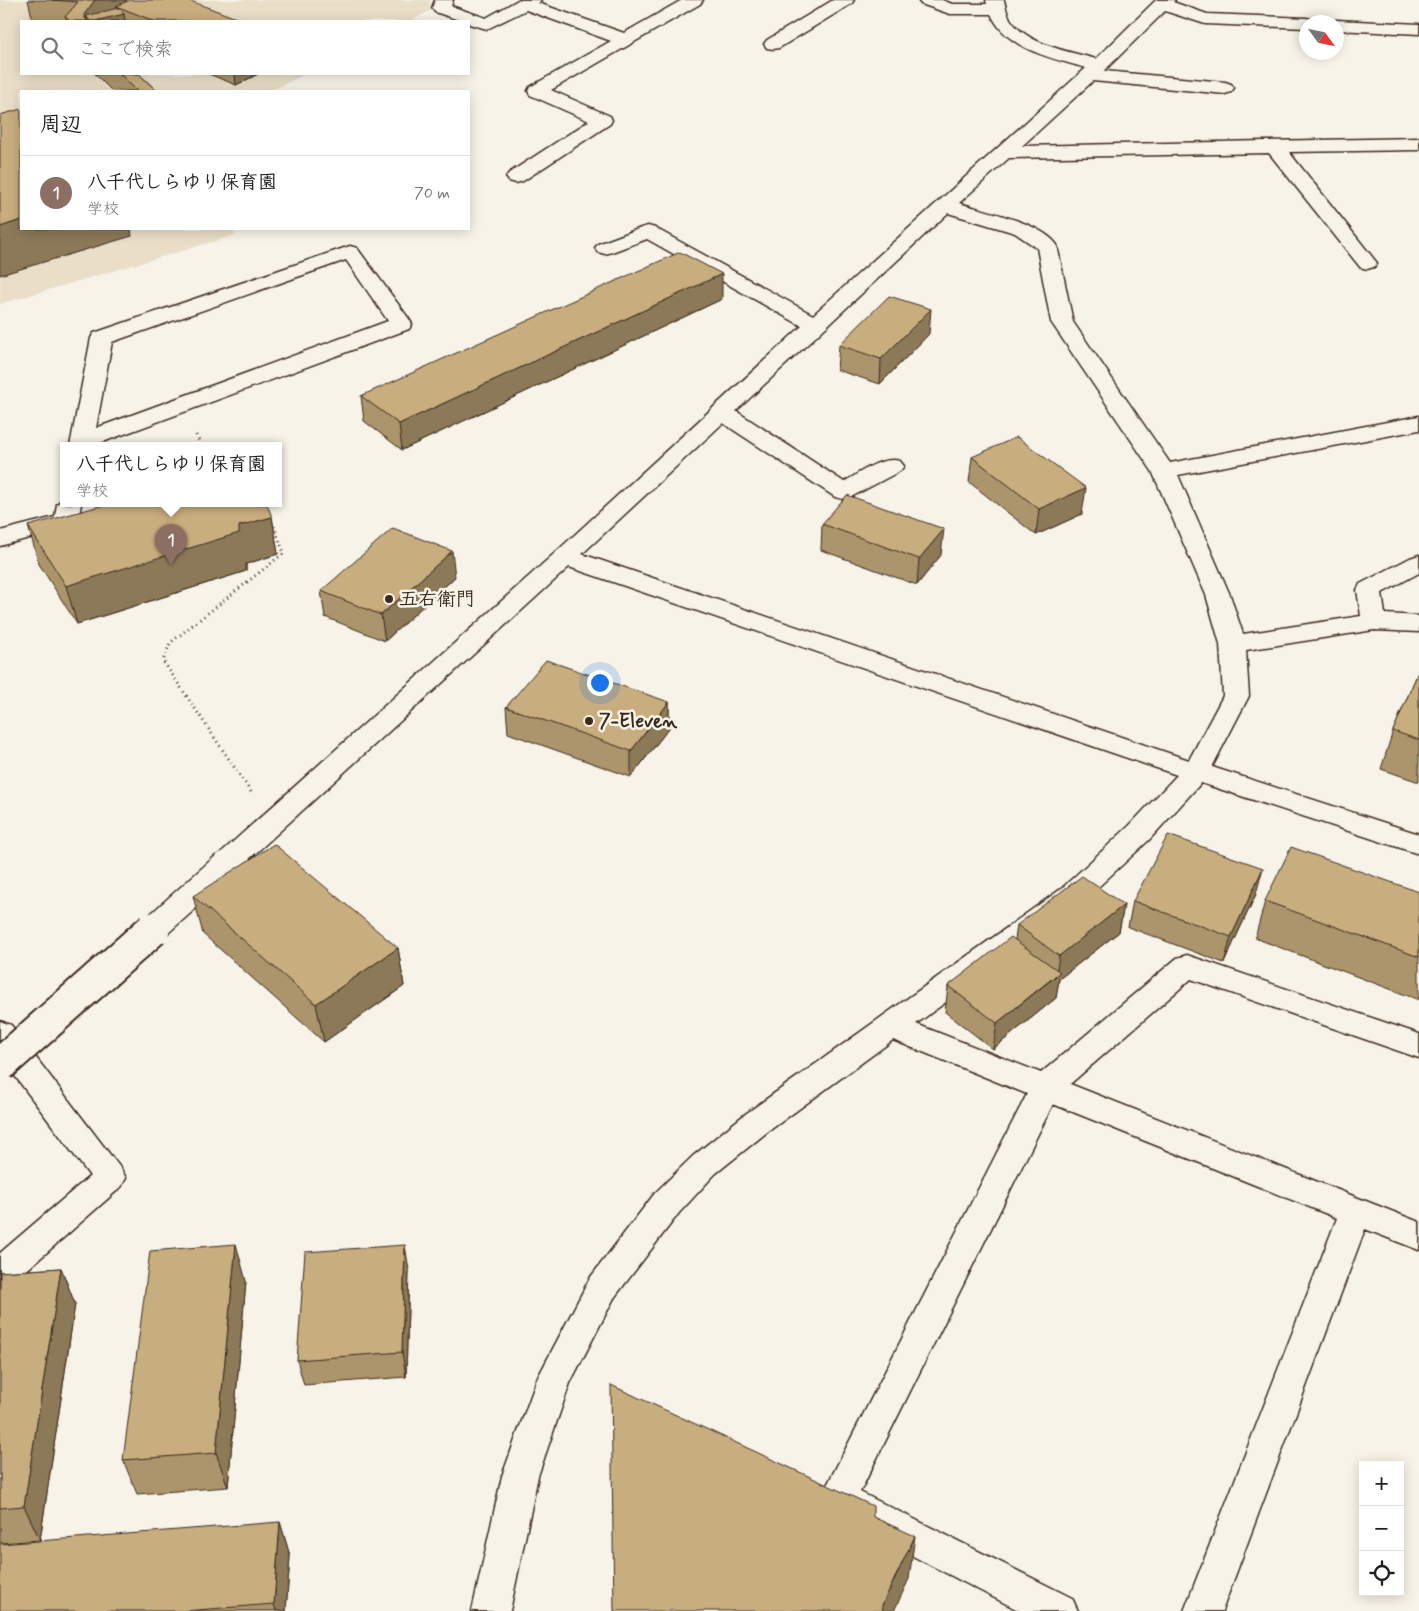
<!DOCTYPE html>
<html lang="ja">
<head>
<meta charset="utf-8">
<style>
	:root { --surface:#fff; --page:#f6f6f6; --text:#202124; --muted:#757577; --line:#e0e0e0; --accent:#1a73e8 }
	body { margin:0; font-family:Mynerve,"Klee One",sans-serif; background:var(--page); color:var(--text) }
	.controls { position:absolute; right:15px; bottom:15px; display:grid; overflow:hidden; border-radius:0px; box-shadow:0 2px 12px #0003 }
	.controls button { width:45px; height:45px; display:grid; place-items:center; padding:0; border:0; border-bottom:1px solid var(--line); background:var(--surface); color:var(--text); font:25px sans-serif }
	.compass { position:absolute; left:1299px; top:15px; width:45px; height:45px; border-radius:50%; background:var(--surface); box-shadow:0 2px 12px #0003; rotate:123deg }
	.you { position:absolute; left:599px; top:682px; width:18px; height:18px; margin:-12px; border:4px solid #fff; border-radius:50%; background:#1a73e8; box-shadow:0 0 0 8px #1a73e833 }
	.badge { display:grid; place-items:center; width:32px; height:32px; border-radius:50%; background:var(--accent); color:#fff; font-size:16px; font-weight:700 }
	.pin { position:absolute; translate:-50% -41px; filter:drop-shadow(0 1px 2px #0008) }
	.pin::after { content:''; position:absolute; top:26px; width:18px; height:15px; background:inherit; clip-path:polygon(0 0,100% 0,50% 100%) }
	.popup { position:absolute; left:60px; top:442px; width:222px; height:65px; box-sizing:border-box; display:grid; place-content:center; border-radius:0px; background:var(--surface); filter:drop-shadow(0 1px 4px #0005); font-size:16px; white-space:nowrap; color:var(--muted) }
	.popup b { font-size:19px; color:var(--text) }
	.popup::after { content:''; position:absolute; left:50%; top:100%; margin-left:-10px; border:10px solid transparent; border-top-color:var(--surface) }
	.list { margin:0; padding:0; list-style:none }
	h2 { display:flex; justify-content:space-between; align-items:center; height:65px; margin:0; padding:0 20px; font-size:21px }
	h2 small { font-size:16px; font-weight:400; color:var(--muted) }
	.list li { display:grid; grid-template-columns:32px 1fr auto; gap:15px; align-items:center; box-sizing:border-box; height:75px; padding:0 20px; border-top:1px solid var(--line) }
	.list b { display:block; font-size:19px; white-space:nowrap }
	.list p { margin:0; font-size:16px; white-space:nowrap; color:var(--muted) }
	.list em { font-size:16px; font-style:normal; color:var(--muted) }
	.icon { flex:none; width:28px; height:28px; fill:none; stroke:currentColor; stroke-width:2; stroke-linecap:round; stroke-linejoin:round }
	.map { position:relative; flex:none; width:1419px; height:1611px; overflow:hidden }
	.search { position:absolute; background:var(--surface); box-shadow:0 2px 12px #0003; left:20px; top:20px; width:450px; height:55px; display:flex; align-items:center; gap:12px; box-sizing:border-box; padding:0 18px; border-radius:0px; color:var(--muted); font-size:19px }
	.panel { position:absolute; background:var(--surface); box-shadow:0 2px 12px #0003; left:20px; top:90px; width:450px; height:140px; border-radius:0px }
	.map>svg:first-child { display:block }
</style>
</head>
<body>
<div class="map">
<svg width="1419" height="1611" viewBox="0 0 1419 1611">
	<rect width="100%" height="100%" fill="#f7f3e8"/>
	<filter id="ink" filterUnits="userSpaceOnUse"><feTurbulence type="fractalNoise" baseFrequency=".02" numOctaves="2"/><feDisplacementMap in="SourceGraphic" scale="10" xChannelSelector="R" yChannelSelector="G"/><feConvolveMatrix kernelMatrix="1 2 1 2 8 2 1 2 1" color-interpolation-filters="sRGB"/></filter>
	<g filter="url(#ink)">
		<path fill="#e9dec8" d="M0 0H430V11L410 21H21V74H305L271 91H21V229H231L236 235 0 304Z"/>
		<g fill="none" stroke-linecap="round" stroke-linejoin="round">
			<g stroke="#3b2a1e" stroke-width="3">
				<path id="minor" d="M435 0H453L451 6 486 18 518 0H541L538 3 624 33 682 0H703L700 4 551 90 610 116 612 120 610 124 523 181 516 183 509 181 506 177 509 173 589 121 530 95 528 91 530 87 611 41 526 10 487 29 469 24V21H462L435 12 432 8Z
					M833 0H854L851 4 779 48 773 49 767 48 764 44 767 40Z
					M918 0H942L952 4H987L986 0H1004C1005 6 1007 13 1010 19 1027 45 1068 51 1096 59L1156 0H1175L1173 2 1207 14 1306 18 1312 19 1314 22H1306V28L1205 24 1165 11 1104 71 1225 82 1231 84 1234 88 1231 92 1225 94 1093 81 1022 146 1419 138V150L1289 152 1377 263 1374 267 1367 269 1360 267 1269 153 1009 158 959 203C985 211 1042 223 1057 245L1073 322 1170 463 1419 416V430L1178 475 1230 595 1243 634 1361 616 1357 590 1360 584 1410 558 1419 555V573L1382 593 1385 614 1419 616V632L1374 630 1246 650 1249 696 1212 767 1419 834V854L1201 783 1149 840 1081 903 916 1024 1041 1073 1177 958 1187 955 1419 1034V1058L1191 979 1070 1084 1419 1222V1250L1365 1229 1222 1611H1184L1337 1218 1053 1104 860 1492 1072 1598 1078 1611H1020L825 1511 820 1499 1027 1094 893 1040 766 1133 715 1174 679 1213 614 1298 570 1383 538 1476 510 1611H472L502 1476 537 1379 590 1278 655 1193 693 1156 744 1115 1061 889 1129 826 1177 775 569 567 235 872 225 875 215 872 211 865 215 858 556 552 802 326 647 239 612 252 605 254 598 252 595 248 598 244 641 228 648 226 655 228 813 315 1086 68C1052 58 1007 50 991 14H950L921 4ZM948 213 1015 233 1037 248 1051 322 1152 471 1206 595 1220 644 1223 696 1189 760 582 554 723 423 835 497 843 499 851 497 900 471 904 466 900 461C881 456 860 473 844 482L736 411Z
					M1336 20 1419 24V34L1336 30V22H1329Z
					M350 246 357 248 409 319 412 324 409 329 92 446H70L91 338 94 333ZM346 260 388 321 96 428 112 342Z
					M64 498V504H81L78 521 74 526 0 546V531L55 517 57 504Z
					M0 1021 11 1025 121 1169 126 1178 121 1187 12 1283 0 1287V1253L90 1176 0 1056Z"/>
			</g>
			<path stroke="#3b2a1e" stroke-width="3" stroke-dasharray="1 4" stroke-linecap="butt" d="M196 435 201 446
				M251 792 163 661 170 643 284 553 273 524"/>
			<use href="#minor" fill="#f7f3e8" fill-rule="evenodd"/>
			<g stroke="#3b2a1e" stroke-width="29" stroke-linecap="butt">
				<path id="minor-bridge-far1" d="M152 930 225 865"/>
			</g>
			<g stroke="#3b2a1e" stroke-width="37" stroke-linecap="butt">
				<path id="minor-bridge" d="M0 1065 153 929"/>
			</g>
			<use href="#minor-bridge-far1" stroke="#f7f3e8" stroke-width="26"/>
			<use href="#minor-bridge" stroke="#f7f3e8" stroke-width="33"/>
		</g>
		<path fill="#ac956c" stroke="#3b2a1e" d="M28 0H127L125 2 244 21H33Z
			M95 74H139L157 91H112Z
			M209 74H258L236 85Z
			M722 299 402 450 364 421 361 396Z
			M929 334 880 384 837 370 839 345Z
			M972 457 1082 514 1036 535 969 482Z
			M272 517 278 554 246 564V571L77 624 39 564 28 526Z
			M822 524 941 555 917 585 821 550Z
			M455 577 385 641 325 617 321 591Z
			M1419 670V782L1381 769 1393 731Z
			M669 702V728L631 777 508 733 506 707Z
			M1419 892V1000L1255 938 1265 901Z
			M1256 894 1224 963 1128 927 1133 901Z
			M193 896 398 948 404 986 324 1042 203 934Z
			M1124 905 1119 932 1059 979 1056 998 993 1049 945 1012 948 986 1015 940 1017 925Z
			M61 1268 75 1304 40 1540 0 1543V1272Z
			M409 1270 406 1377 304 1385 297 1360Z
			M246 1281 228 1487 137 1494 123 1460Z
			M280 1522 290 1556 286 1611H0Z"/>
		<path fill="#8c7958" stroke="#3b2a1e" d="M95 0H127L121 8 116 6 117 12 124 14 125 21H90L86 16 87 21 83 16Z
			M235 74H258L236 85Z
			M21 220V229H131L132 236 0 275V227Z
			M722 274V299L402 450 399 424Z
			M931 309 929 334 880 384 881 359Z
			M1086 488 1082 514 1036 535 1039 509Z
			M272 517 278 554 246 564V571L77 624 66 586 239 526Z
			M944 529 941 555 917 585 919 559Z
			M452 551 455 577 385 641 381 615Z
			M669 702V728L631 777V751Z
			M1263 868 1256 894 1224 963 1231 937Z
			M1124 905 1119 932 1059 979 1056 998 993 1049 997 1023 1056 976 1059 956Z
			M398 948 404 986 324 1042 316 1004Z
			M236 1244 246 1281 228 1487 216 1453Z
			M405 1245 409 1270 406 1377 402 1352Z
			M61 1268 75 1304 40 1540 24 1506Z
			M280 1522 290 1556 286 1611H276L274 1604Z
			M915 1536 909 1579 894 1611H881L882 1605Z"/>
		<path fill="#c8ad7e" stroke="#3b2a1e" d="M52 0H95L83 16 88 21H70L65 17 78 2Z
			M130 0H188L244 21H154L116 6Z
			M118 8 124 14 95 21H90L86 16Z
			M120 74H139L157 91H137Z
			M21 109V220L0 227V115Z
			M680 252 722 274 399 424 361 396Z
			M889 296 931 309 881 359 839 345Z
			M1017 437 1086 488 1039 509 972 457Z
			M847 495 944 529 919 559 822 524Z
			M107 504H267L272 517 239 526V533L66 586 28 526Z
			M393 528 452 551 381 615 321 591Z
			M546 660 669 702 631 751 506 707Z
			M1419 670V740L1393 731Z
			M1168 835 1263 868 1231 937 1133 901Z
			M274 844 398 948 316 1004 193 896Z
			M1291 847 1419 892V957L1265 901Z
			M1082 876 1124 905 1059 956 1017 925Z
			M1011 937 1060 972 997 1023 948 986Z
			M236 1244 216 1453 123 1460 150 1251Z
			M405 1245 402 1352 297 1360 305 1252Z
			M61 1268 24 1506 0 1508V1272Z
			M611 1385 873 1506V1517L915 1536 882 1605 883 1611H614Z
			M280 1522 274 1604 184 1611H0V1544Z"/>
	</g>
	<g fill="#3b2a1e" stroke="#f7f3e8" stroke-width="2">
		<circle cx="389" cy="599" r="5"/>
		<circle cx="589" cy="721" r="5"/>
	</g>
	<g text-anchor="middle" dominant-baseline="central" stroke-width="5" stroke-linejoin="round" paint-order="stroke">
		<g font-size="19" font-weight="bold" fill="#3b2a1e" stroke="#f7f3e8" text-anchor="start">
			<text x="399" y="599">五右衛門</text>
			<text x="599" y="721">7-Eleven</text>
		</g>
	</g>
</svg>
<div class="controls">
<button>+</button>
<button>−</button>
<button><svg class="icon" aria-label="locate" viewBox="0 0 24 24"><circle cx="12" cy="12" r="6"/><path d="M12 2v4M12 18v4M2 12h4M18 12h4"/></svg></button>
</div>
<svg class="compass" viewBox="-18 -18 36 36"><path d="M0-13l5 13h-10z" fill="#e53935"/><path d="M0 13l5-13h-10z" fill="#757577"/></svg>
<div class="you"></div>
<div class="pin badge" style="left:171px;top:565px;background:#8d6e63">1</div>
<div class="popup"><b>八千代しらゆり保育園</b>学校</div>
<div class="search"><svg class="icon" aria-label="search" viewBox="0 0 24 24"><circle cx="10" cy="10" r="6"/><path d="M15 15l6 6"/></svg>ここで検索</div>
<section class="panel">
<h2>周辺<small></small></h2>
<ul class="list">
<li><span class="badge" style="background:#8d6e63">1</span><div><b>八千代しらゆり保育園</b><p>学校</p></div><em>70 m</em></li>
</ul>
</section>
</div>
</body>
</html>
